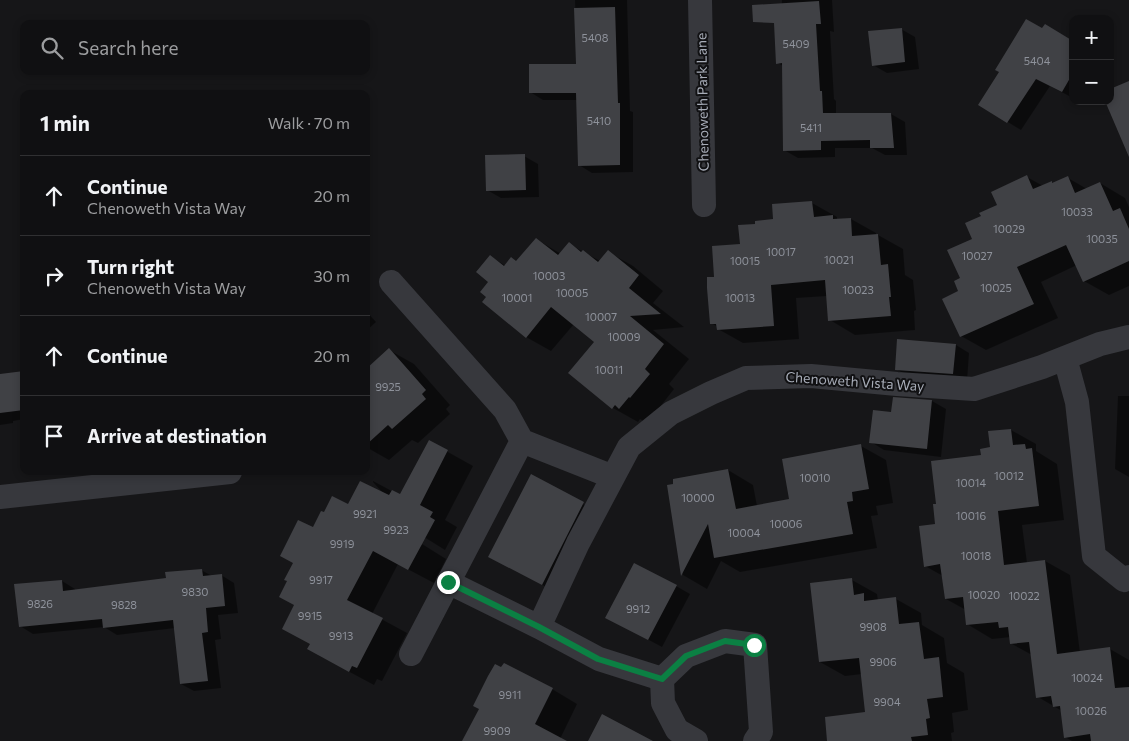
<!DOCTYPE html>
<html lang="en">
<head>
<meta charset="utf-8">
<style>
	:root { --surface:#101012; --page:#19191b; --text:#f1f3f6; --muted:#9c9d9f; --line:#303032 }
	body { margin:0; font-family:Commissioner,sans-serif; background:var(--page); color:var(--text) }
	.controls { position:absolute; right:15px; top:15px; display:grid; overflow:hidden; border-radius:10px; box-shadow:0 2px 8px #0003 }
	.controls button { width:45px; height:45px; display:grid; place-items:center; padding:0; border:0; border-bottom:1px solid var(--line); background:var(--surface); color:var(--text); font:25px sans-serif }
	.stop { position:absolute; width:15px; height:15px; margin:-11px; border:4px solid #0b8043; border-radius:50%; background:#fff }
	.stop.end { background:#0b8043; border-color:#fff; box-shadow:0 1px 5px #0008 }
	.list { margin:0; padding:0; list-style:none }
	h2 { display:flex; justify-content:space-between; align-items:center; height:65px; margin:0; padding:0 20px; font-size:21px }
	h2 small { font-size:16px; font-weight:400; color:var(--muted) }
	.list li { display:grid; grid-template-columns:32px 1fr auto; gap:15px; align-items:center; box-sizing:border-box; height:80px; padding:0 20px; border-top:1px solid var(--line) }
	.list b { display:block; font-size:19px; white-space:nowrap }
	.list p { margin:0; font-size:16px; white-space:nowrap; color:var(--muted) }
	.list em { font-size:16px; font-style:normal; color:var(--muted) }
	.icon { flex:none; width:28px; height:28px; fill:none; stroke:currentColor; stroke-width:2; stroke-linecap:round; stroke-linejoin:round }
	.map { position:relative; flex:none; width:1129px; height:741px; overflow:hidden }
	.search { position:absolute; background:var(--surface); box-shadow:0 2px 8px #0003; left:20px; top:20px; width:350px; height:55px; display:flex; align-items:center; gap:12px; box-sizing:border-box; padding:0 18px; border-radius:10px; color:var(--muted); font-size:19px }
	.panel { position:absolute; background:var(--surface); box-shadow:0 2px 8px #0003; left:20px; top:90px; width:350px; height:385px; border-radius:10px }
	.map>svg:first-child { display:block }
</style>
</head>
<body>
<div class="map">
<svg width="1129" height="741" viewBox="0 0 1129 741">
	<rect width="100%" height="100%" fill="#161618"/>
	<path fill="#0007" d="M575 0H627L630 111 633 112V172L592 173 579 165 578 100H543L530 92 577 65Z
		M782 0H832L834 32 830 31 834 99 836 101V114H891L905 122 907 155H885L872 148H835V157L798 158 784 150 783 66 778 63Z
		M901 29 915 37 919 69 887 73 873 65Z
		M1073 42V98L1050 86 1021 130 980 105Z
		M524 156 538 164 539 197 501 198 487 190Z
		M1027 177 1043 186 1051 182 1054 184 1068 178 1087 189 1100 183 1125 198 1129 207V286L1109 295 1084 281 1077 265 1041 282 1058 318 986 350 961 336 960 291 962 279 982 216 999 205Z
		M812 203 837 217V220L851 219 876 233V235H878L903 249 905 275 913 280 916 310 914 311 915 330 855 335 830 320 827 296 796 298 799 339 743 343 718 329V327L711 323 741 245 756 225 775 221Z
		M536 239 561 254 569 244 600 261 608 252 633 266 663 291 653 303 684 327 653 330 689 359 669 384 674 389 656 412 654 411 645 422 640 419 638 422 613 408 595 341 574 324 551 351 526 337 488 296 490 282 491 257 506 266 517 262Z
		M366 311 376 322 366 331Z
		M956 345 969 353 967 381 910 377 896 369Z
		M389 350 414 364 450 405 446 409 450 414 418 443 412 440 389 460 366 447V370Z
		M24 372V419L13 421V423L0 425V376Z
		M1118 396H1129V477L1115 469Z
		M894 399 932 401 946 409 941 457 884 450 871 442 892 413Z
		M1011 430 1036 444V451L1057 464 1064 520 1022 525 1027 563 1045 561 1070 575 1080 653 1110 649 1129 660V741H1072L1065 737 1062 711 1038 697 1032 655 1012 644 1011 637 992 639 967 624 966 610 946 599 943 576 925 566 937 525 938 505 983 456Z
		M430 442 473 466 445 520 457 527 445 550 421 535 373 482V481L401 496Z
		M861 446 886 460 893 503 876 506 878 515 871 516 877 548 740 572 721 561 707 589 683 575 669 486 728 470 753 485 757 506 790 500Z
		M531 476 603 515 562 595 510 568Z
		M313 529 422 544 446 559 434 583 398 564 372 614 407 633 382 681 377 679 374 685 318 655 311 645 296 606Z
		M201 570 212 576 221 575 234 583 238 613 218 615 221 639 215 640 221 688 194 691 181 684 175 628 117 635 104 627 33 634 20 626 62 581 75 589V590L167 579Z
		M852 580 877 594 878 601 896 599 921 613 922 625 944 638 947 663 964 673 968 710 952 713 954 732 951 733 952 741H828L866 713 862 674 845 676 820 662Z
		M676 586 690 594 662 647 621 625Z
		M504 665 552 689 577 704 560 739 564 741H475Z"/>
	<path fill="#404145" d="M819 1 821 24H816L820 91H822L823 113H891L894 148H870V140L821 141V150L783 151 782 63 776 64 774 23 753 22 752 5Z
		M615 7 618 103H620V165L578 166 576 93H529V64H576L574 8Z
		M1026 19 1042 28 1045 24 1073 41V73L1062 92 1036 79 1007 123 978 105 999 72 995 70Z
		M902 28 905 62 872 66 868 31Z
		M1129 81V157L1105 101H1110V89Z
		M525 154 526 190 486 191 485 155Z
		M1027 175 1033 189 1052 181V183L1068 176 1075 193 1100 182 1113 211 1120 208 1129 229V261L1083 282 1066 245 1017 267 1034 304 960 337 942 299 958 291 954 281 960 278 947 250 972 239 965 223 981 216 979 213 997 205 991 192Z
		M812 201 814 217 833 215V219L851 218 852 236 878 234 881 265 888 264 891 297H889L891 316 828 321 825 280 771 285 774 326 717 330 716 324H710L707 288V277H714L712 246 740 244 738 225 755 224V221L773 219 772 204Z
		M536 238 558 255 569 242 581 252 583 250 598 262 608 250 639 275 629 288 661 314 630 316 664 344 645 369 650 374 630 398 629 397 619 409 615 405 612 409 568 373 594 342 551 307 526 338 482 302 486 297 480 292 488 282 476 272 490 255 504 266 511 257 516 261Z
		M897 339 956 344 953 374 895 370Z
		M389 348 426 390 422 394 426 399 392 429 388 425 366 445V369Z
		M24 371V410L0 413V374Z
		M893 397 932 400 927 449 869 443 873 410 891 412Z
		M1011 429 1013 445 1025 444 1026 449 1032 448 1039 506 998 511 1004 565 1045 560 1057 654 1110 647 1115 688 1129 687V741H1091L1090 734 1064 738 1060 706 1053 707 1051 696 1036 698 1029 642 1010 644 1008 627 999 628 998 622 966 625 963 597 945 599 940 564 924 567 919 526 935 524 933 504H936L931 461 981 455 980 449 990 447 988 431Z
		M429 440 448 450 420 505 433 512 430 517 435 520 408 570 373 551 347 600 383 618 357 668 352 666 349 672 307 649 310 644 282 629 294 605 279 597 287 581 284 580 293 563 280 556 298 520 313 527 321 511 324 512 332 496 348 504 360 481 389 495 392 490 400 494Z
		M861 444 869 489 852 492 853 501 847 502 853 534 714 558 708 524 681 576 667 485 673 484V479L728 469 736 509 789 499 782 459Z
		M531 474 584 502 542 585 488 557Z
		M634 563 677 585 648 640 605 618Z
		M202 569 203 576 222 574 225 606 206 608 208 632 202 633 208 681 180 684 173 620 103 628 102 619 19 627 14 584 62 580 63 591 166 578 165 572Z
		M852 578 854 595 864 593V601L896 597 899 624 919 622 924 659 939 657 943 697 927 699 930 718 926 719 928 735 911 737 912 741H827L825 717 865 712 859 658 819 662 810 583Z
		M504 663 553 688 535 724 567 741H462L479 709 473 706 488 676 495 664 501 667Z
		M602 714 653 741H588Z"/>
	<g fill="none" stroke-linecap="round" stroke-linejoin="round">
		<path stroke="#37383d" stroke-width="24" d="M700 0 704 205
			M391 282 505 410 522 441 613 477
			M1065 358 1077 402 1094 556 1124 580 1129 577
			M0 497 230 472
			M448 582 539 627
			M411 654 522 441
			M662 679 599 659 539 627 578 543 629 447 671 413 711 393 746 378 811 376 897 384 974 389 1042 367 1100 344 1129 337
			M696 741 677 730 663 703 662 679 686 656 725 641 755 645 761 732 755 741"/>
	</g>
	<g fill="none" stroke-linecap="round" stroke-linejoin="round">
		<path stroke="#0b8043" stroke-width="6" d="M448 582 539 627 598 659 662 679 686 656 725 641 754 645"/>
	</g>
	<g text-anchor="middle" dominant-baseline="central" stroke-width="4" stroke-linejoin="round" paint-order="stroke">
		<g font-size="11" fill="#8e929b">
			<text x="595" y="37">5408</text>
			<text x="796" y="43">5409</text>
			<text x="1037" y="60">5404</text>
			<text x="599" y="120">5410</text>
			<text x="811" y="127">5411</text>
			<text x="1077" y="211">10033</text>
			<text x="1009" y="228">10029</text>
			<text x="1102" y="238">10035</text>
			<text x="781" y="251">10017</text>
			<text x="977" y="255">10027</text>
			<text x="839" y="259">10021</text>
			<text x="745" y="260">10015</text>
			<text x="549" y="275">10003</text>
			<text x="996" y="287">10025</text>
			<text x="858" y="289">10023</text>
			<text x="572" y="292">10005</text>
			<text x="517" y="297">10001</text>
			<text x="740" y="297">10013</text>
			<text x="601" y="316">10007</text>
			<text x="624" y="336">10009</text>
			<text x="609" y="369">10011</text>
			<text x="388" y="386">9925</text>
			<text x="1009" y="475">10012</text>
			<text x="815" y="477">10010</text>
			<text x="971" y="482">10014</text>
			<text x="698" y="497">10000</text>
			<text x="365" y="513">9921</text>
			<text x="971" y="515">10016</text>
			<text x="786" y="523">10006</text>
			<text x="396" y="529">9923</text>
			<text x="744" y="532">10004</text>
			<text x="342" y="543">9919</text>
			<text x="976" y="555">10018</text>
			<text x="321" y="579">9917</text>
			<text x="195" y="591">9830</text>
			<text x="984" y="594">10020</text>
			<text x="1024" y="595">10022</text>
			<text x="40" y="603">9826</text>
			<text x="124" y="604">9828</text>
			<text x="638" y="608">9912</text>
			<text x="310" y="615">9915</text>
			<text x="873" y="626">9908</text>
			<text x="341" y="635">9913</text>
			<text x="883" y="661">9906</text>
			<text x="1087" y="677">10024</text>
			<text x="510" y="694">9911</text>
			<text x="887" y="701">9904</text>
			<text x="1091" y="710">10026</text>
			<text x="497" y="730">9909</text>
		</g>
		<g font-size="14" fill="#a8adb8" stroke="#111113">
			<text transform="translate(702 102) rotate(-91)">Chenoweth Park Lane</text>
			<text transform="translate(855 381) rotate(4)">Chenoweth Vista Way</text>
		</g>
	</g>
</svg>
<div class="controls">
<button>+</button>
<button>−</button>
</div>
<div class="stop" style="left:754px;top:645px"></div>
<div class="stop end" style="left:448px;top:582px"></div>
<div class="search"><svg class="icon" aria-label="search" viewBox="0 0 24 24"><circle cx="10" cy="10" r="6"/><path d="M15 15l6 6"/></svg>Search here</div>
<section class="panel">
<h2>1 min<small>Walk · 70 m</small></h2>
<ul class="list">
<li><svg class="icon" aria-label="ahead" viewBox="0 0 24 24"><path d="M12 20V5M6 11l6-6 6 6"/></svg><div><b>Continue</b><p>Chenoweth Vista Way</p></div><em>20 m</em></li>
<li><svg class="icon" aria-label="right" viewBox="0 0 24 24"><path d="M7 20v-9h11M14 6l5 5-5 5"/></svg><div><b>Turn right</b><p>Chenoweth Vista Way</p></div><em>30 m</em></li>
<li><svg class="icon" aria-label="ahead" viewBox="0 0 24 24"><path d="M12 20V5M6 11l6-6 6 6"/></svg><div><b>Continue</b></div><em>20 m</em></li>
<li><svg class="icon" aria-label="arrive" viewBox="0 0 24 24"><path d="M6 21V4h12l-3 4 3 4H6"/></svg><div><b>Arrive at destination</b></div></li>
</ul>
</section>
</div>
</body>
</html>
